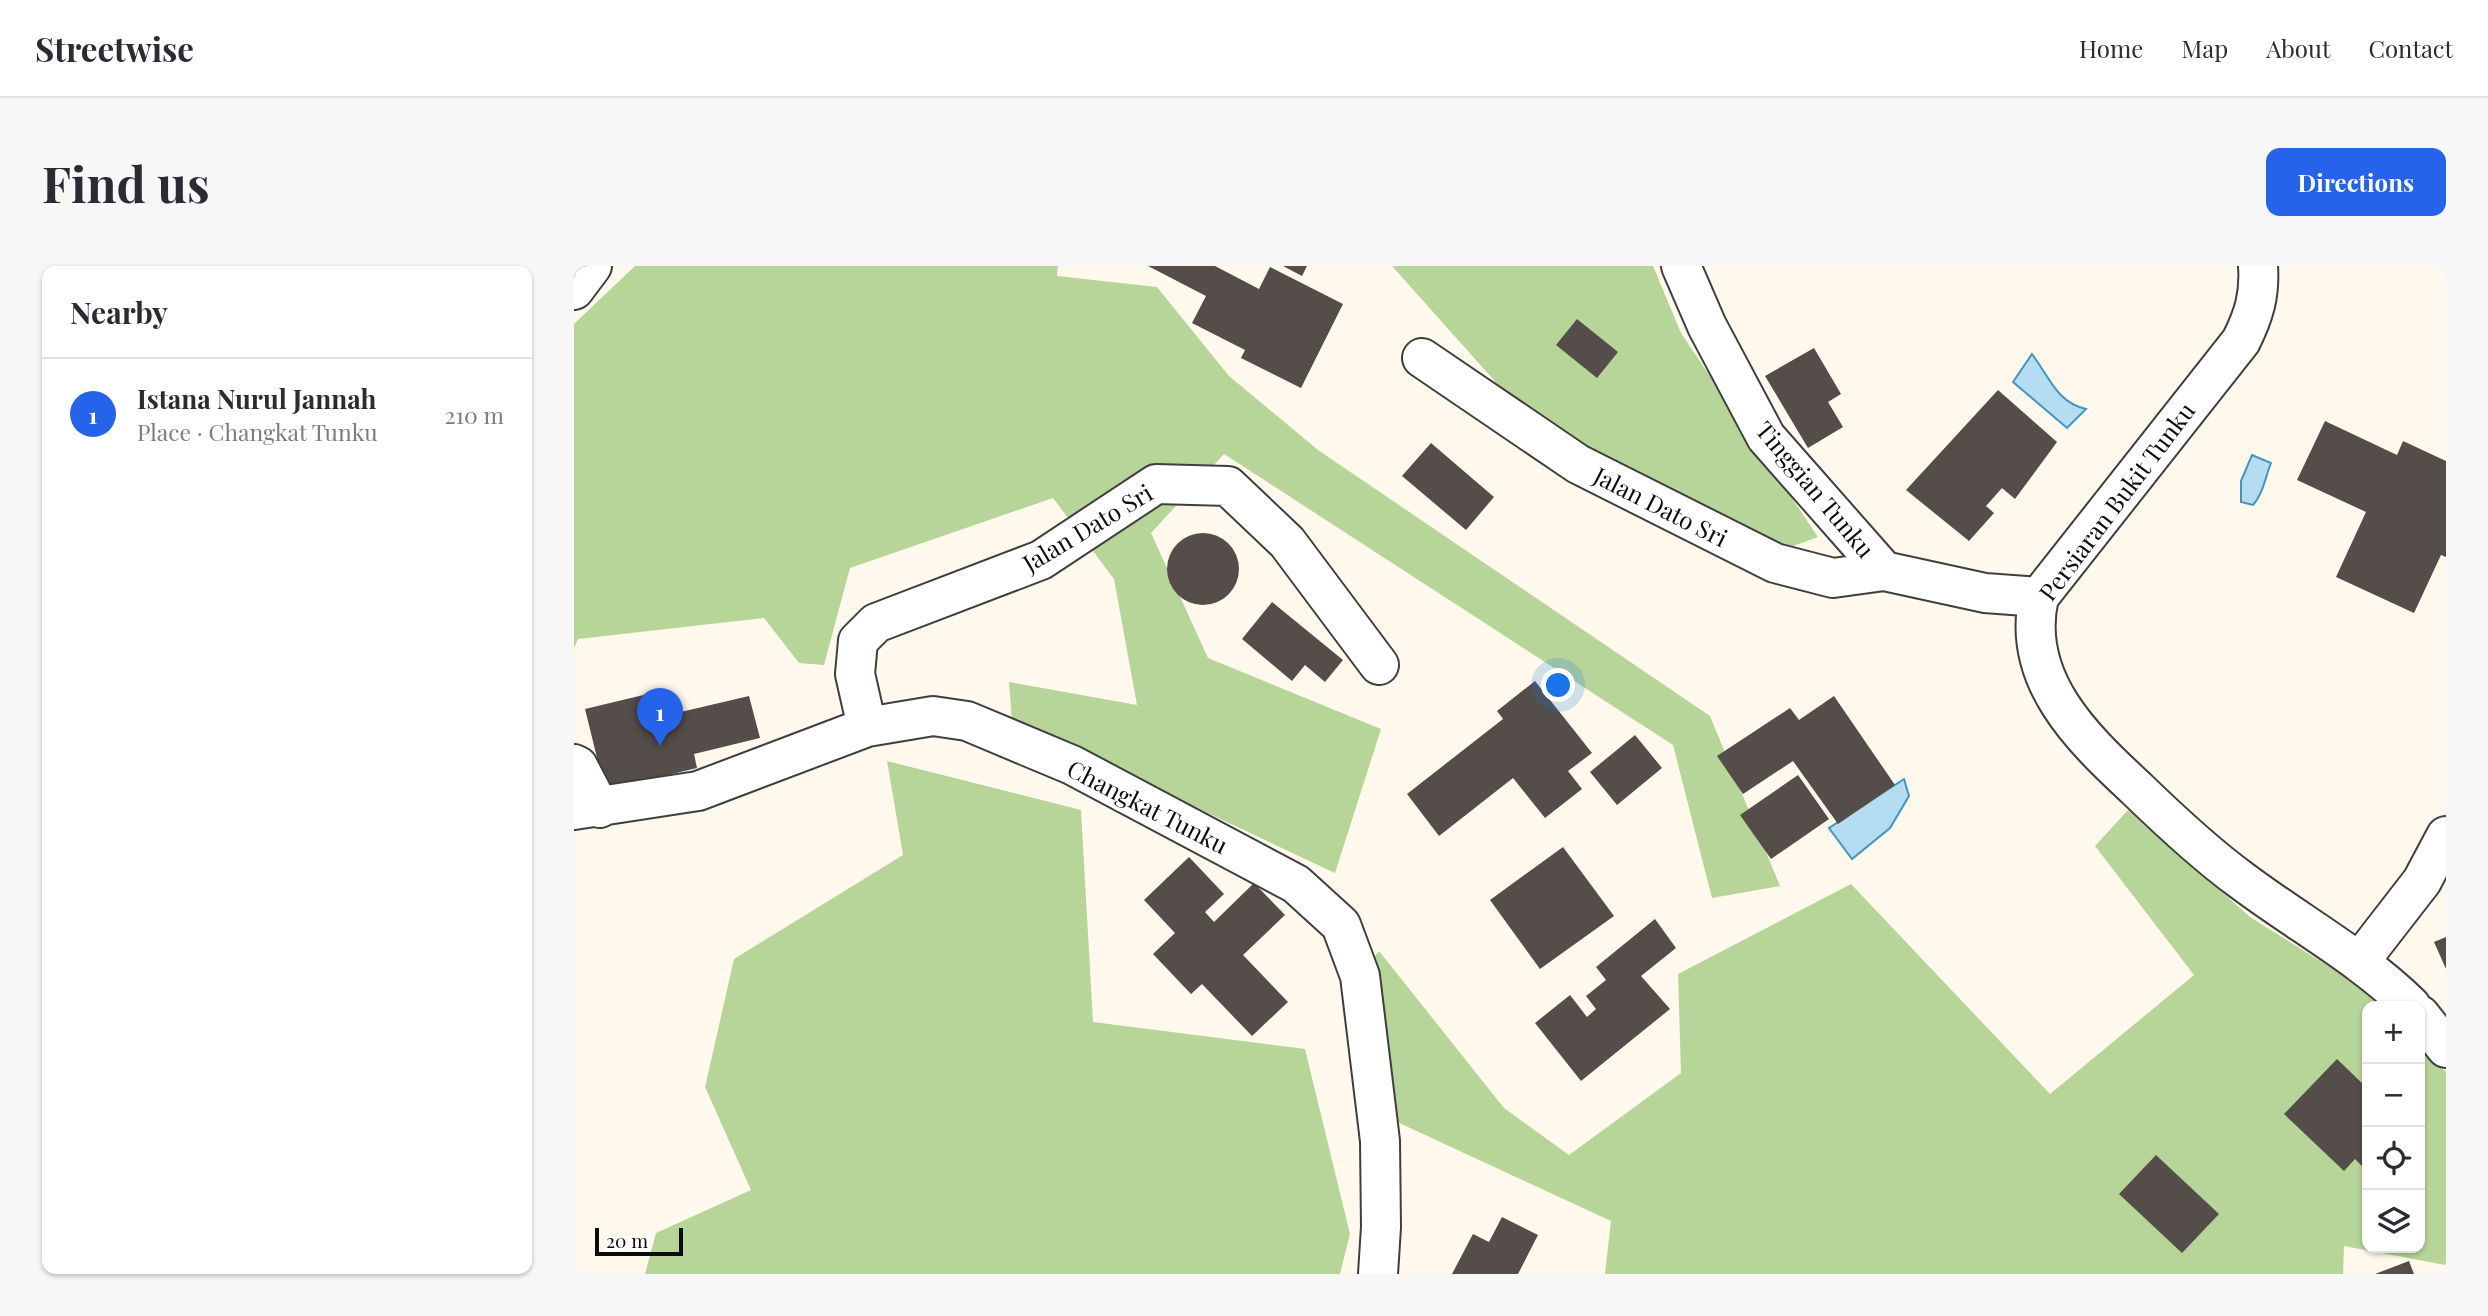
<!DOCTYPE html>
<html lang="en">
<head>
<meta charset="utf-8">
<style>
	:root { --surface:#fff; --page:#f7f7f7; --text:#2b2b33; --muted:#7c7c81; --line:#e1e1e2; --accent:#2563eb }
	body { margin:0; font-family:"Playfair Display",serif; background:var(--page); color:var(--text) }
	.controls { position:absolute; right:21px; bottom:21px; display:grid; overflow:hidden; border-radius:14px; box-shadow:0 2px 5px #0004 }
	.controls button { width:63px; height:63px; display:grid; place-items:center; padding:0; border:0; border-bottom:2px solid var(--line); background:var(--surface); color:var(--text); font:35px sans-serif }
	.scale { position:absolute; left:21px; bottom:18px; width:88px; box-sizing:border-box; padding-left:7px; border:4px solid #0c0c0c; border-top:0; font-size:19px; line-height:24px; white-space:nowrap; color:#0c0c0c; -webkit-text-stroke:5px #fff; paint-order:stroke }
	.you { position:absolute; left:985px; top:420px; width:24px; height:24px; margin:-18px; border:5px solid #fff; border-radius:50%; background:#1a73e8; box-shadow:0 0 0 10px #1a73e833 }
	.badge { display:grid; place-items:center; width:46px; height:46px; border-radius:50%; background:var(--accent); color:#fff; font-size:23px; font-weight:700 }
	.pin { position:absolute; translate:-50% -58px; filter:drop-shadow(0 2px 4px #0008) }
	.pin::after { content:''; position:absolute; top:37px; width:24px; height:21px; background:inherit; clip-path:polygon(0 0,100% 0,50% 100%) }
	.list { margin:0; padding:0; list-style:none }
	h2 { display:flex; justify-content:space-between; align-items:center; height:91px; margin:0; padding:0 28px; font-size:30px }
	h2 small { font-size:23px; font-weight:400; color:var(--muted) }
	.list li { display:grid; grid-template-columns:46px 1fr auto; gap:21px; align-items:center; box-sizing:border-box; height:112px; padding:0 28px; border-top:2px solid var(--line) }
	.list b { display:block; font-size:26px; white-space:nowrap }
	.list p { margin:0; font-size:23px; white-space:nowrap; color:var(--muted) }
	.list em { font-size:23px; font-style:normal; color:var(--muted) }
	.icon { flex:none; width:38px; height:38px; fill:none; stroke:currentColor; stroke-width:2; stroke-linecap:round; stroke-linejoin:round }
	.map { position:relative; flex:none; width:1872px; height:1008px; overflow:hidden; border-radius:14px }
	header { display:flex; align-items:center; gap:42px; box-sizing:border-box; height:98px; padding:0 35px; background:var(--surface); border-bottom:2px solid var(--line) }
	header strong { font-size:33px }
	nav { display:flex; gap:38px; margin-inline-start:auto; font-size:24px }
	.intro { display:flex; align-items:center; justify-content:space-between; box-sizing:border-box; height:168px; padding:0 42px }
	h1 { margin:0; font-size:49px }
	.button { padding:18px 32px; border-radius:14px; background:var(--accent); color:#fff; font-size:24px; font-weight:700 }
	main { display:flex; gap:42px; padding:0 42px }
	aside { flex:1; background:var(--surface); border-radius:14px; box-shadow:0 2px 5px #0004 }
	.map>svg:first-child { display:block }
</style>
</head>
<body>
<header>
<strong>Streetwise</strong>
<nav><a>Home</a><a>Map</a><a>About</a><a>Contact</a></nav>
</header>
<div class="intro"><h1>Find us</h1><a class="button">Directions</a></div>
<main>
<aside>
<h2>Nearby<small></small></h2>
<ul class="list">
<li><span class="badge">1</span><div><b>Istana Nurul Jannah</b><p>Place · Changkat Tunku</p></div><em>210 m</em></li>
</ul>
</aside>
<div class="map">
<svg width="1872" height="1008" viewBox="0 0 1872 1008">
	<rect width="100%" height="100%" fill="#fef9ec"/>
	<path fill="#b7d599" d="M61 0H484L483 10 583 21 655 110 744 184 1136 450 1206 620 1138 632 1099 479 650 188 577 267 634 392 807 463 761 607 438 455 435 416 563 439 540 313 479 232 276 302 250 399 225 397 190 352 4 373 0 382V58Z
		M818 0H1079L1107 67 1244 271 1198 288 943 140Z
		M313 495 507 544 519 756 731 783 776 968 766 1008H71L82 967 177 924 131 821 160 693 329 589Z
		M1555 543 1676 651 1797 727 1810 740H1793V982H1846V778L1872 806V1003L1871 999 1770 980 1769 1008H1031L1037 955 821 855 798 694 805 685 930 842 995 889 1107 807 1104 708 1277 618 1476 828 1620 709 1521 580Z"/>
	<path fill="#b5ddf1" stroke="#4295c2" stroke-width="2" d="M1458 88C1475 110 1482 136 1512 143L1493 162 1439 116Z
		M1678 189 1697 197C1691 212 1689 228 1679 239L1667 236V215Z
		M1330 513 1335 530 1316 562 1278 593 1255 562Z"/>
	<path fill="#544d49" d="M574 0H641L685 23 696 1 769 38 727 122 667 92 671 84 618 57 632 30Z
		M709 0H733L728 10Z
		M1003 53 1044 86 1023 112 982 79Z
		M1240 82 1267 128 1254 136 1269 161 1234 182 1191 110Z
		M1424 124 1483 176 1441 233 1428 222 1412 240 1420 247 1395 275 1332 224Z
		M1751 155 1823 189 1829 175 1872 195V291L1867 289 1840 347 1762 311 1792 246 1723 214Z
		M857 177 920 231 892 264 828 210Z
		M593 303a36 36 0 1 1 72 0a36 36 0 1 1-72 0Z
		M698 336 769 394 751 416 731 399 718 415 668 373Z
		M961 415 1018 487 994 505 1008 523 971 552 939 512 865 570 833 528 929 453 923 445Z
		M82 426 83 430 72 433 77 453 175 430 186 472 120 488 123 502 31 524 11 443Z
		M1260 430 1321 519 1264 558 1219 495 1169 528 1143 490 1216 442 1225 454Z
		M1061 469 1088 502 1043 539 1016 506Z
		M1224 509 1255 553 1197 593 1166 549Z
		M989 581 1040 650 966 703 916 634Z
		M615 591 650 628 631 646 640 656 680 617 711 649 669 689 714 736 678 770 628 718 617 728 579 688 601 667 570 634Z
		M1081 653 1102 682 1067 710 1096 743 1007 815 961 757 996 729 1013 751 1022 743 1012 730 1032 714 1022 701Z
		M1872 671V703L1860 676Z
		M1763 793 1793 822 1791 903 1781 893 1770 905 1710 848Z
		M1582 889 1645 948 1608 987 1545 928Z
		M928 951 964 969 944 1008H878L899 968 915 976Z
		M1835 995 1840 1008H1801Z"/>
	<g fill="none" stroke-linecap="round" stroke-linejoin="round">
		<g stroke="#3f3f3f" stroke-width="42">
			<path id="minor" d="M1107 0 1133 60 1192 171 1310 305 1411 327 1465 331
				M1684 0C1686 29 1680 49 1667 75L1465 331C1446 413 1508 472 1563 523 1596 555 1630 587 1667 614 1724 657 1786 690 1837 740
				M0 24 18 0
				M848 92 1004 198 1201 297 1259 312 1310 305
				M293 461 281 408 284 375 302 357 467 294 582 218 654 220 713 276 805 399
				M0 498 4 500 26 542
				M0 544 124 525 293 461 359 450 393 455 498 499 722 618 767 659 786 710 806 875 807 961 804 1008
				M1786 695 1848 615 1872 570
				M1846 749 1872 782"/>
		</g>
		<use href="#minor" stroke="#fff" stroke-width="38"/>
	</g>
	<g text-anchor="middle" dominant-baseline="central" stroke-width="7" stroke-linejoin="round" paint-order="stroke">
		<g font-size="24" fill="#0c0c0c" stroke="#fff">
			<text transform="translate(1242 223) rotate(50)">Tinggian Tunku</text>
			<text transform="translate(1542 235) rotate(-53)">Persiaran Bukit Tunku</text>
			<text transform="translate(1087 240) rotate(27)">Jalan Dato Sri</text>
			<text transform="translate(513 261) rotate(-31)">Jalan Dato Sri</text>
			<text transform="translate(574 540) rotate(27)">Changkat Tunku</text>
		</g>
	</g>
</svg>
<div class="controls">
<button>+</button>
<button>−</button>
<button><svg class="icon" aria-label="locate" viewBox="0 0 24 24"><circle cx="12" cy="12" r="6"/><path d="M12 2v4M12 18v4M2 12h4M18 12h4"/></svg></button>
<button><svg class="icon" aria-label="layers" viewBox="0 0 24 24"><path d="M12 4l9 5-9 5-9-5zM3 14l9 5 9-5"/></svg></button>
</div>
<div class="scale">20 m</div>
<div class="you"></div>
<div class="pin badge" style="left:86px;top:480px">1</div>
</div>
</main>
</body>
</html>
